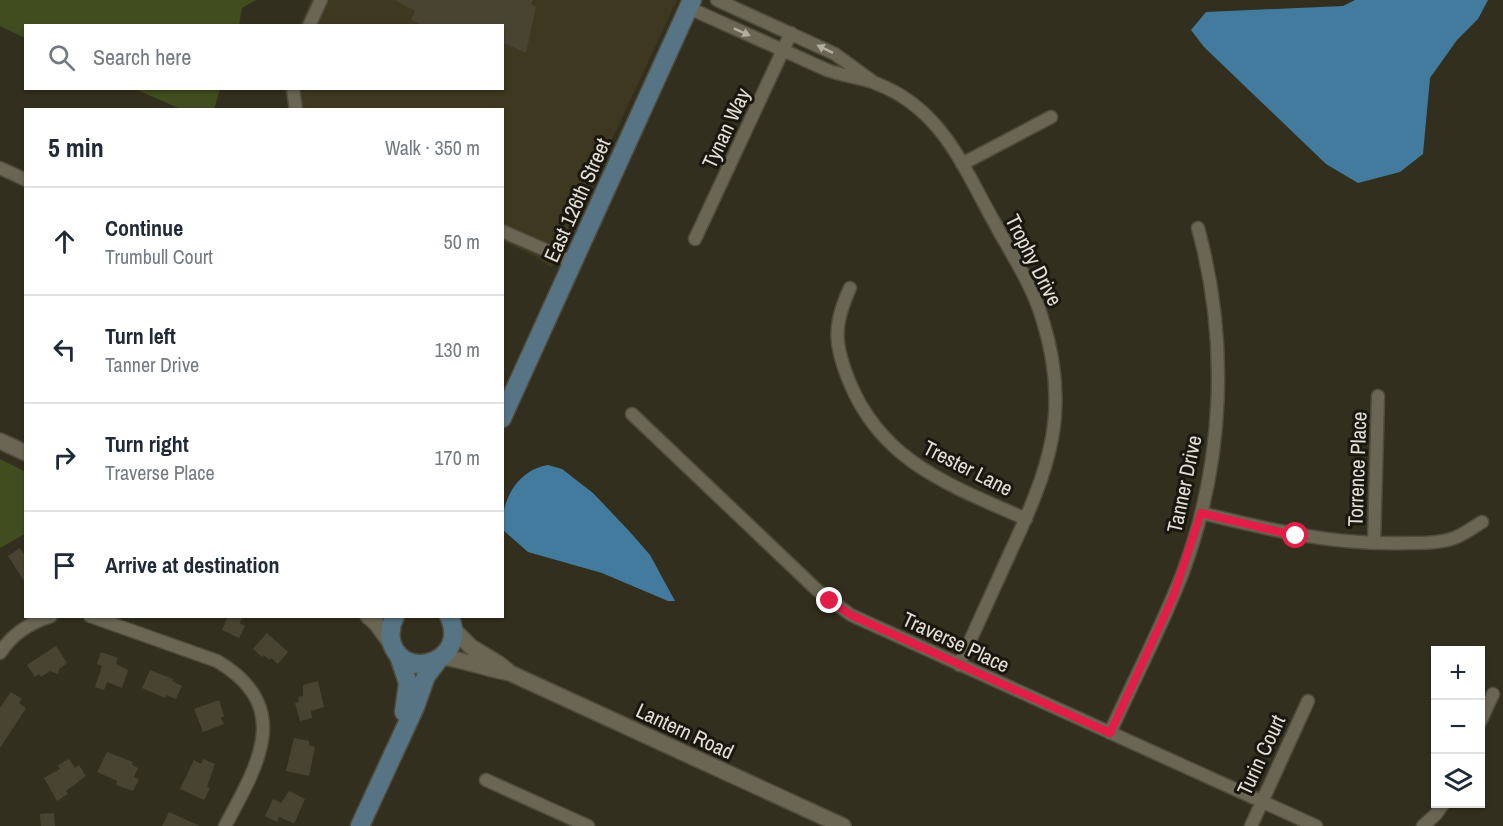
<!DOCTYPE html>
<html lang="en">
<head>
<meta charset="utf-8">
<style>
	:root { --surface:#fff; --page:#f6f6f7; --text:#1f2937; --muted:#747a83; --line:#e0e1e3 }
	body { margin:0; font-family:"Archivo Narrow",sans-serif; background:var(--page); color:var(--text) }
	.controls { position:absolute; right:18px; bottom:18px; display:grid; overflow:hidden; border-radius:0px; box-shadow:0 2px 4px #0004 }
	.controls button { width:54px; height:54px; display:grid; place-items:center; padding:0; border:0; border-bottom:2px solid var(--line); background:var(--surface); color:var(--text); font:30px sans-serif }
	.stop { position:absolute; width:18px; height:18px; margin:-14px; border:4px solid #e11d48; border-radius:50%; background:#fff }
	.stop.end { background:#e11d48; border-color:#fff; box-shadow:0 2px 6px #0008 }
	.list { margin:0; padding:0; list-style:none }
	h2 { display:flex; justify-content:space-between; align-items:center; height:78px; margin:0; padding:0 24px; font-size:26px }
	h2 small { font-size:20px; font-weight:400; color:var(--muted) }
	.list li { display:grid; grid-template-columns:39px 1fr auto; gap:18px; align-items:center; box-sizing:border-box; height:108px; padding:0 24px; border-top:2px solid var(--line) }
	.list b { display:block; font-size:22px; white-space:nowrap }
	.list p { margin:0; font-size:20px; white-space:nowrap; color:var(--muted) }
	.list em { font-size:20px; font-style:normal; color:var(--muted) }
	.icon { flex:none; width:33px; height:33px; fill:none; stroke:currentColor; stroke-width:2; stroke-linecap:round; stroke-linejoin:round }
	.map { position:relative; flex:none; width:1503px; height:826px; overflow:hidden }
	.search { position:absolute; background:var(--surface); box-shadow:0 2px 4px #0004; left:24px; top:24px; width:480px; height:66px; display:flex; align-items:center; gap:15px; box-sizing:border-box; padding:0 21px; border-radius:0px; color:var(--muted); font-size:22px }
	.panel { position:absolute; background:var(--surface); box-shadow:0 2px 4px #0004; left:24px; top:108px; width:480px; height:510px; border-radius:0px }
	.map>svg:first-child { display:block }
</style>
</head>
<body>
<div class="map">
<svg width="1503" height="826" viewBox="0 0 1503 826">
	<rect width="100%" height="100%" fill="#332f1e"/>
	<path fill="#3e3820" d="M311 0H677L552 268 534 256 503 241 502 110 289 109 286 99 284 89 502 88V26L300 25Z"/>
	<path fill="#414d1f" d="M0 0H256L242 8 239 25 26 26 25 38 0 26Z
		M135 89H220L214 110 181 109Z
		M0 459 26 472 25 534 0 548Z"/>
	<path fill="#427b9d" d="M1355 0H1488L1478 19 1457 40 1430 78 1423 154 1400 172 1358 183 1326 164 1204 47 1191 30 1206 12 1343 6Z
		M548 465 562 469 593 493 630 532 650 555 675 601H668L602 573 528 552 503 530C500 500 518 470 548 465Z"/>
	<path fill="#494432" d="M395 0H533L531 4 536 7 526 53 502 42V26H424L411 20 415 11Z
		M20 548 26 557V584L8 556Z
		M228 616H243L240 623 245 626 239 638 222 630Z
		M267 633 288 652 278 664 271 658 269 660 264 655 262 657 253 649Z
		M56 646 67 663 59 669 58 674 50 671 41 677 39 674 35 677 27 665Z
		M101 652 118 658 116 664 128 670 122 688 107 682 104 690 95 687 102 666 97 664Z
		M150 670 173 679 172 681 182 686 176 699 166 695 165 698 142 688Z
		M318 681 324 707 311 711 312 718 300 721 295 703 299 702 298 697 303 696V685Z
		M11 692 22 699 19 703 26 708 0 748V708Z
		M219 700 224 716 221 718 224 724 203 732 194 709Z
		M294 738 309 741V745L315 747 309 776 286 771Z
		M107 752 133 762 132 765 138 768 134 777 139 779 133 791 116 785 117 781 97 772Z
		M69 759 75 768 79 765 86 776 66 791 68 794 57 801 44 778 60 769 58 765Z
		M203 759 215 764 207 787 210 788 204 800 180 789 194 760 201 764Z
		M289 791 305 799 295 822 293 823 279 817 277 822 265 816 273 799 281 803Z
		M169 812 200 826H162Z
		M54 813 55 826H41L40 814Z"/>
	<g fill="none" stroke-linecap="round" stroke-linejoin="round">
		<g stroke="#4f4b3d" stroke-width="15">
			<path id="minor" d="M717 0 835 54 872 81
				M689 8 827 70C843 76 860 77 875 83 940 107 962 164 993 220 1010 252 1032 284 1042 318 1072 411 1049 469 1010 553 993 591 976 628 959 665
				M309 26 321 0
				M293 88 296 110
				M962 164 1051 117
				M0 168 26 180
				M502 231 573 262
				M695 239 791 33
				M850 288C833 325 834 344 849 381 882 463 952 486 1026 519
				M632 414 817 590 851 615 1316 826
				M1201 513C1271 530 1336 546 1409 543 1424 543 1441 543 1454 538 1465 534 1473 527 1482 522
				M1374 543 1378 396
				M90 616 217 661C295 707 257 766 225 826
				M0 653C12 634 29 623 51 616
				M1480 722 1493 694
				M1110 733C1134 679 1162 627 1183 572 1224 462 1229 341 1198 228
				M486 780 588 826
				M1251 826 1308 701
				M1423 826 1436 814 1443 804"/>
		</g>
		<g stroke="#4f4b3d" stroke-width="18">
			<path id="tertiary" d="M0 441 26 453
				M368 616 376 623 392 645
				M453 629 471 647 499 664 508 671
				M442 657C465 660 487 669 510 673L843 826"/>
		</g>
		<g stroke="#4f4b3d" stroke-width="21">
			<path id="secondary" d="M502 418 692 0
				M395 616C390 626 389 634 392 644 406 683 470 660 449 616
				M399 656 408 683 404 712
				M360 826 415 707 426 676 439 659"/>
		</g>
		<use href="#minor" stroke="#6b6653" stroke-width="12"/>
		<use href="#tertiary" stroke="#6b6653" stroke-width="15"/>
		<use href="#secondary" stroke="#567483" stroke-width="18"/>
	</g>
	<defs><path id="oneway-solid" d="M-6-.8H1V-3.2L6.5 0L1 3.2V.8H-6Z" transform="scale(1.5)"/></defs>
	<g fill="#b2afa1">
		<use href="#oneway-solid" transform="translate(742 32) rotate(24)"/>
		<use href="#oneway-solid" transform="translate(825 49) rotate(-154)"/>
	</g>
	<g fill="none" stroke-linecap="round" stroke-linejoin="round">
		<path stroke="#e11d48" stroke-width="8" d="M830 601 851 615 1110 733 1173 597 1201 513 1296 536"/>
	</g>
	<g text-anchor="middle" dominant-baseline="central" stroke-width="6" stroke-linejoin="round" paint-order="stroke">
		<g font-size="21" fill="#e2dfd5" stroke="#19170f">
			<text transform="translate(726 128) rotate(-65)">Tynan Way</text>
			<text transform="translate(577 200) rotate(-66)">East 126th Street</text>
			<text transform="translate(1034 260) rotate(63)">Trophy Drive</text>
			<text transform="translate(968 468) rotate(27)">Trester Lane</text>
			<text transform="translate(1357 469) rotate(-88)">Torrence Place</text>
			<text transform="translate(1184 484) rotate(-78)">Tanner Drive</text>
			<text transform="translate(956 642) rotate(25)">Traverse Place</text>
			<text transform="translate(685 731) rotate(25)">Lantern Road</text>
			<text transform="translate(1261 755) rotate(-65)">Turin Court</text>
		</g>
	</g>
</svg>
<div class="controls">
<button>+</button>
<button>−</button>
<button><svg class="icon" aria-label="layers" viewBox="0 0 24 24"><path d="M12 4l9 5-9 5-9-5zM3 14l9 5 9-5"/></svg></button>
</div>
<div class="stop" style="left:1296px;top:536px"></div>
<div class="stop end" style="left:830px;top:601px"></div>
<div class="search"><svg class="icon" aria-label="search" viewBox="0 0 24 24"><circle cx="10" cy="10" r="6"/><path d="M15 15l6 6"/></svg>Search here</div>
<section class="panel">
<h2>5 min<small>Walk · 350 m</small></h2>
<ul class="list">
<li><svg class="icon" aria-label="ahead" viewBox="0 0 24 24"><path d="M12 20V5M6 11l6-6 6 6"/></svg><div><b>Continue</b><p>Trumbull Court</p></div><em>50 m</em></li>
<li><svg class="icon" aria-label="left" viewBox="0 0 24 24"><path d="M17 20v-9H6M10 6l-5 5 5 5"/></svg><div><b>Turn left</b><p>Tanner Drive</p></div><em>130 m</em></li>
<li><svg class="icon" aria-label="right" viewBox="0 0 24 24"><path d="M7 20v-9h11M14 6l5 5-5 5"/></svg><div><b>Turn right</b><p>Traverse Place</p></div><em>170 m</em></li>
<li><svg class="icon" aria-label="arrive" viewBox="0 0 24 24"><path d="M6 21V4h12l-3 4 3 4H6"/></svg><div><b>Arrive at destination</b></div></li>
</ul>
</section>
</div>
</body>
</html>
